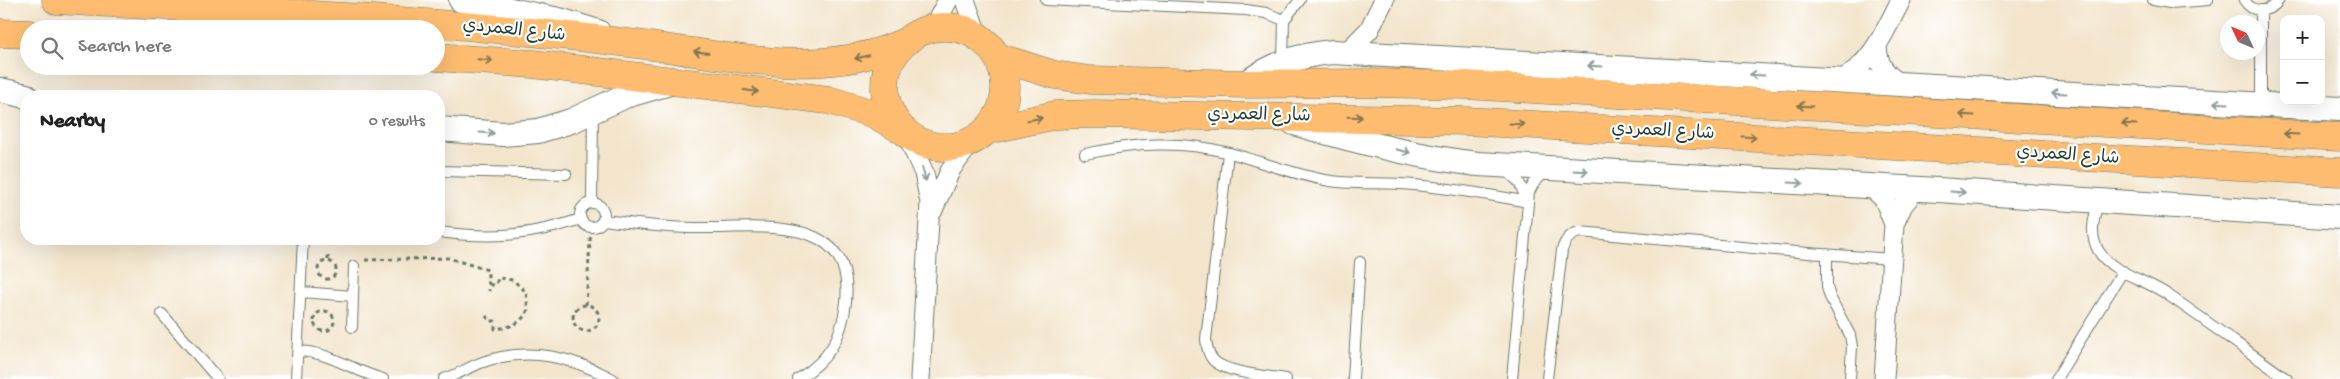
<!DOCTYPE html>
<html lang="en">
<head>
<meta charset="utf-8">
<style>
	:root { --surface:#fff; --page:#f6f6f6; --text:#222; --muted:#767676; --line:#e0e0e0 }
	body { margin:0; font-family:"Gochi Hand","Playpen Sans Arabic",sans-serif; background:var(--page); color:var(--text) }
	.controls { position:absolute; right:15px; top:15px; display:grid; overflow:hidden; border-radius:10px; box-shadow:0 5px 20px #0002 }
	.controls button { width:45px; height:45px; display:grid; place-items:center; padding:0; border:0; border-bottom:1px solid var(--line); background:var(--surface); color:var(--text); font:25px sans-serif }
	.compass { position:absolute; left:2220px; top:15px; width:45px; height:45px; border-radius:50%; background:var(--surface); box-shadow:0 5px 20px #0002; rotate:314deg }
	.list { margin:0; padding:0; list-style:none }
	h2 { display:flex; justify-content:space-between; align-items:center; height:65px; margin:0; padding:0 20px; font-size:21px }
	h2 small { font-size:16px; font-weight:400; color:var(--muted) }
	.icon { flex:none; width:28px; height:28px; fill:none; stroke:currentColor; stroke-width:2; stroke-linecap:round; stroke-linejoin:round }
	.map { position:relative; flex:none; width:2340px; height:379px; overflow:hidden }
	.search { position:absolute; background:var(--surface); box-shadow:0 5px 20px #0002; left:20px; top:20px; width:425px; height:55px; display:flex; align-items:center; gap:12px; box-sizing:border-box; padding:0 18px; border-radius:28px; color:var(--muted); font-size:19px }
	.panel { position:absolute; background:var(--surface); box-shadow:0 5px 20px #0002; left:20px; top:90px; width:425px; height:155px; border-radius:20px }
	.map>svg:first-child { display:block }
</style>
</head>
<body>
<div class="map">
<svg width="2340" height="379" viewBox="0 0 2340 379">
	<rect width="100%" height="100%" fill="#fff"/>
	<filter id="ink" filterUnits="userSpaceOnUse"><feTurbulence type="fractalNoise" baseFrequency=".02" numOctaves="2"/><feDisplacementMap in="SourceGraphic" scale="10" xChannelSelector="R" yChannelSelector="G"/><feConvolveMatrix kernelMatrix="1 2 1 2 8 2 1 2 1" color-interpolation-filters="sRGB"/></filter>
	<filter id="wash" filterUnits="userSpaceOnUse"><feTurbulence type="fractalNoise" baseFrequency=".0096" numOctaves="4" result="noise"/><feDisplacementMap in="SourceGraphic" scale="20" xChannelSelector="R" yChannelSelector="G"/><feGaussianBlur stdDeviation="1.12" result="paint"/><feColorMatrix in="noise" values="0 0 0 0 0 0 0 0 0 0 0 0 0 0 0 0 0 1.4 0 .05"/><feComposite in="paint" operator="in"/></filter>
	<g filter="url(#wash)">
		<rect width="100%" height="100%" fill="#f3e5cc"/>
	</g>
	<g filter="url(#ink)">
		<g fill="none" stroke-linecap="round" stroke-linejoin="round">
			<g stroke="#697869" stroke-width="12">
				<path id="service" d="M1046 0 1246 10 1266 13 1284 20
					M2153 0 2170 3 2208 0
					M2244 0C2253 14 2270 13 2279 0
					M1283 61 1284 20 1300 0
					M2261 105V11
					M1228 153 1206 339C1207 347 1208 355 1214 361 1227 373 1267 376 1286 379
					M1085 154C1134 143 1181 140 1230 153 1262 162 1293 174 1325 180 1350 185 1375 182 1401 184 1443 187 1486 194 1528 202
					M1505 169 1519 182 1527 201
					M439 171 566 174
					M2098 202C2094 218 2089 234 2098 250 2112 274 2146 279 2168 295 2208 322 2247 351 2287 379
					M580 215a12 12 0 1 1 24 0a12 12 0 1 1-24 0Z
					M592 203 593 111
					M604 220C634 224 664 228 695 228 753 230 855 209 846 302 842 338 829 360 798 379
					M439 232C492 239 530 236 581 219
					M1827 254V287L1830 297 1850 335 1852 347 1850 379
					M301 292 353 296
					M162 314 218 379
					M352 327 354 266
					M298 351C331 352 352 371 383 379
					M296 379 303 239
					M444 379C457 375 469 367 483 362 529 346 571 357 613 379
					M1353 379 1360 262
					M1512 379 1529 192 1534 183 1547 170
					M1547 379 1562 250C1565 240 1570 234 1580 232L1808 253 1892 259
					M2056 379 2123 271"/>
			</g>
			<g stroke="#697869" stroke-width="21">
				<path id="minor" d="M965 0 978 37
					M933 28 948 0
					M1877 45C1877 64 1886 77 1903 84
					M1346 53 1369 30 1384 0
					M1841 80C1873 63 1885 30 1901 0
					M906 133 924 173 930 203 920 379
					M1871 187 1884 199 1894 224 1884 379
					M932 212 951 169 972 141
					M1894 224 1903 205 1916 189"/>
			</g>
			<g stroke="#697869" stroke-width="26">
				<path id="tertiary" d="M461 0 559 20 598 32
					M1245 84C1272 64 1299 55 1333 52L2340 109
					M0 90 26 96
					M1294 123C1354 141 1416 157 1478 164L1938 190 2340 217
					M439 129 503 134 538 131 571 121 625 96 670 83"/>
			</g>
			<g stroke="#697869" stroke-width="29">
				<path id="primary" d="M56 0C199 8 343 15 486 28 543 33 601 39 658 47 743 58 826 79 907 41
					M885 87a60 60 0 1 1 120 0a60 60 0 1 1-120 0Z
					M0 33 29 34
					M436 57 533 64 828 100 874 114 902 130
					M997 57 1055 75 1090 80 1245 84 1371 83 1465 85 2340 137
					M988 130 1056 115 1095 114 1466 121 2340 172"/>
			</g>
			<path stroke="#697869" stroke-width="3" stroke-dasharray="4 4" stroke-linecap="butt" d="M328 260V254
				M365 260 448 258 488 270V282L490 285
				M318 270a9 9 0 1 1 18 0a9 9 0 1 1-18 0Z
				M573 318a13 13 0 1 1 26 0a13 13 0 1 1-26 0Z
				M586 305 591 227
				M314 321a10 10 0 1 1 20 0a10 10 0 1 1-20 0Z
				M486 316 490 321H495V329C511 327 520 325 528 310L526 292 513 280 498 278 496 285H490L489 291"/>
			<use href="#service" stroke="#fff" stroke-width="10"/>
			<use href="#minor" stroke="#fff" stroke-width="19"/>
			<use href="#tertiary" stroke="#fff" stroke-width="24"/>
			<use href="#primary" stroke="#fdbc70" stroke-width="28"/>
		</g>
		<defs><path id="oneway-shaft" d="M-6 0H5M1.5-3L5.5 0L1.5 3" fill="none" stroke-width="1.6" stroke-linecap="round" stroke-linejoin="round" transform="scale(1.25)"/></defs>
		<g stroke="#83764f">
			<use href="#oneway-shaft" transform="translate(701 52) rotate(-173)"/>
			<use href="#oneway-shaft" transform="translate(862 57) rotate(166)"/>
			<use href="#oneway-shaft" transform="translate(485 60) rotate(5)"/>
			<use href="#oneway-shaft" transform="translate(751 91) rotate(7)"/>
			<use href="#oneway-shaft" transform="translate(1805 106) rotate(-177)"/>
			<use href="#oneway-shaft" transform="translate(1967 115) rotate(-177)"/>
			<use href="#oneway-shaft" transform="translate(1355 117) rotate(1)"/>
			<use href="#oneway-shaft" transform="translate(1035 119) rotate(-10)"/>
			<use href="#oneway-shaft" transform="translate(1517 124) rotate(4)"/>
			<use href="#oneway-shaft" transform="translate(2129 124) rotate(-177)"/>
			<use href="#oneway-shaft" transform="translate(2291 134) rotate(-177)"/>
			<use href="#oneway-shaft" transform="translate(1749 137) rotate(3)"/>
		</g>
		<g stroke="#8f9e9a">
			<use href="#oneway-shaft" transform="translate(1595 66) rotate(-177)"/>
			<use href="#oneway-shaft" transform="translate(1757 75) rotate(-177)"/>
			<use href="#oneway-shaft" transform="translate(2059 93) rotate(-177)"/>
			<use href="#oneway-shaft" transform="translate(2221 103) rotate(-177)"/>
			<use href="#oneway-shaft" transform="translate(487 133) rotate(4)"/>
			<use href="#oneway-shaft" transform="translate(1403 151) rotate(13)"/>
			<use href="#oneway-shaft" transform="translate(1581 171) rotate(3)"/>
			<use href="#oneway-shaft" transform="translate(924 174) rotate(74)"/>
			<use href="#oneway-shaft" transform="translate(1796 183) rotate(3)"/>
			<use href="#oneway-shaft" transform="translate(1958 192) rotate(4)"/>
		</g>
	</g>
	<g text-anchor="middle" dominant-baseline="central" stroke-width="4.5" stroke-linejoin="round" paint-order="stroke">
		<g font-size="18" fill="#1f3d34" stroke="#fff">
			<text transform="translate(514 31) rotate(6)">شارع العمردي</text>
			<text transform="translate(1259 116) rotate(1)">شارع العمردي</text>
			<text transform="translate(1663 132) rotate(3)">شارع العمردي</text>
			<text transform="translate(2068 156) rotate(4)">شارع العمردي</text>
		</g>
	</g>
</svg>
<div class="controls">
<button>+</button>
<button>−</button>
</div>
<svg class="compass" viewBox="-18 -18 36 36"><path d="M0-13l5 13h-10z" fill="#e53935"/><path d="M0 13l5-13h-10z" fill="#767676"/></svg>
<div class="search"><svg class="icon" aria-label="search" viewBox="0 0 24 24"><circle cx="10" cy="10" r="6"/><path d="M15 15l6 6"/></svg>Search here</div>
<section class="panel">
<h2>Nearby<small>0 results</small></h2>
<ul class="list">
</ul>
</section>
</div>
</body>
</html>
